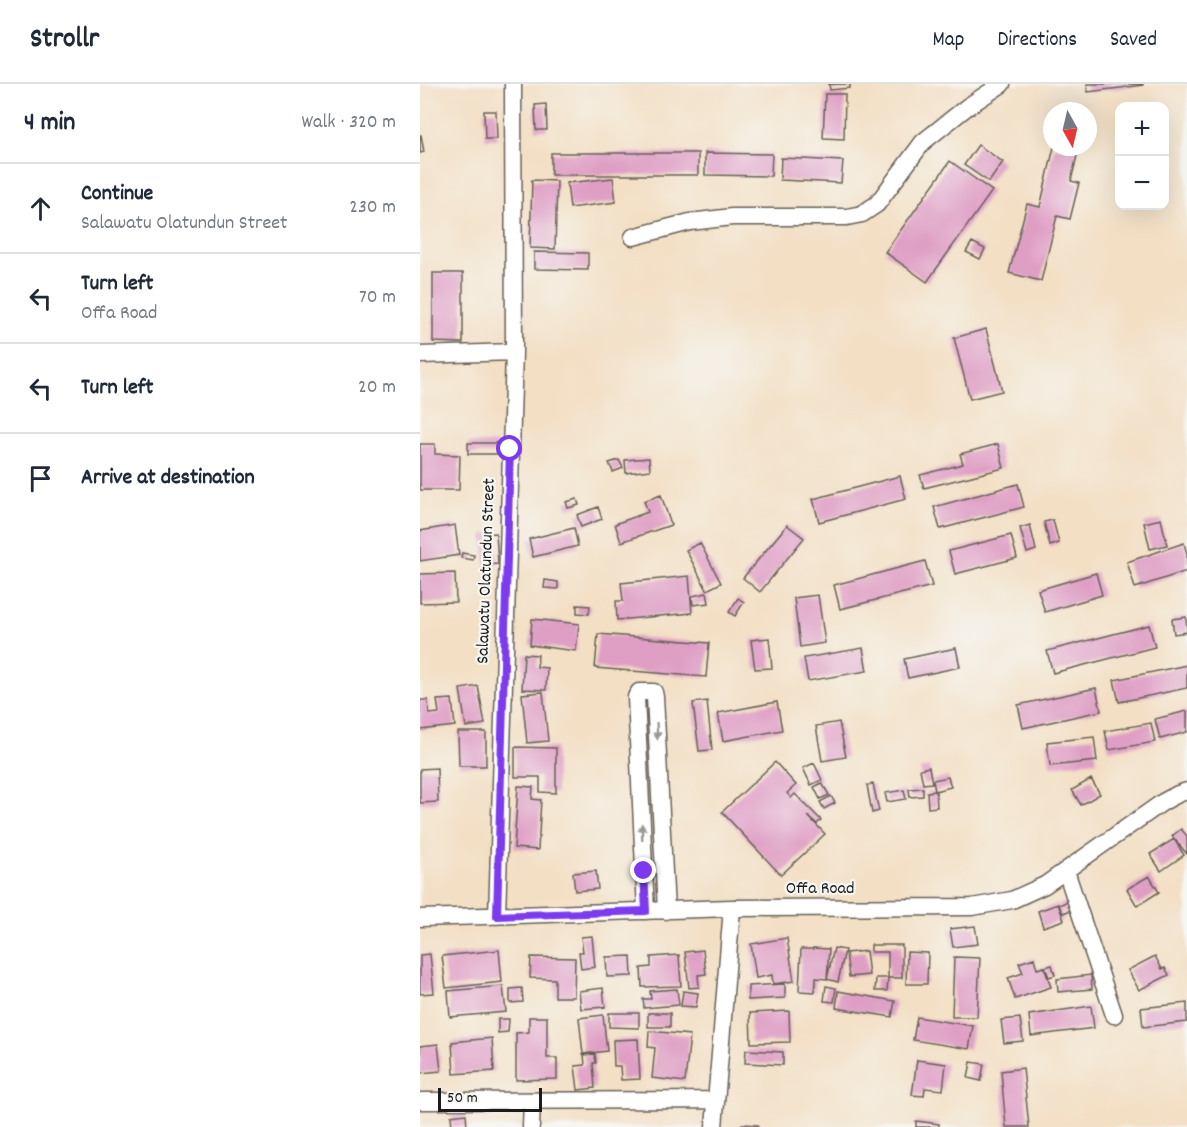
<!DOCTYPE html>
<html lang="en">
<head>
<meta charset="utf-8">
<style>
	:root { --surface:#fff; --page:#f6f6f7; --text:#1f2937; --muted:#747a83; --line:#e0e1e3 }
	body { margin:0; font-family:Dekko,sans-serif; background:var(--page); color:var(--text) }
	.controls { position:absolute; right:18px; top:18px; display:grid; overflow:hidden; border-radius:12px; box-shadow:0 6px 24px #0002 }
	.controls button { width:54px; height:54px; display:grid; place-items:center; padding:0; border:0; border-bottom:2px solid var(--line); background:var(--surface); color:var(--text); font:30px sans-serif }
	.compass { position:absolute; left:623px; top:18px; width:54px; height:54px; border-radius:50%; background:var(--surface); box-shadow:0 6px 24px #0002; rotate:172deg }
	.scale { position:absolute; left:18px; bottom:15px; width:104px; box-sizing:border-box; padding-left:6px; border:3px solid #1c1c1c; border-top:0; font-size:16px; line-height:21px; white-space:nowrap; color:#1c1c1c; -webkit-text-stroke:4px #f6f6f2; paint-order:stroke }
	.stop { position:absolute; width:18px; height:18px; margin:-14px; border:4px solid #7c3aed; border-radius:50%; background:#fff }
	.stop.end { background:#7c3aed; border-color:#fff; box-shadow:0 2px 6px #0008 }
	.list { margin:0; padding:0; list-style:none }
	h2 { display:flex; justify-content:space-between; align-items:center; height:78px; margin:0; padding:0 24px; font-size:26px }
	h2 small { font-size:20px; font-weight:400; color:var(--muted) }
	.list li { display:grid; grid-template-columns:39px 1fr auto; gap:18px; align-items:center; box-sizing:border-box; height:90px; padding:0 24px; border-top:2px solid var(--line) }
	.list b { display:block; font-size:22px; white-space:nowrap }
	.list p { margin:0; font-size:20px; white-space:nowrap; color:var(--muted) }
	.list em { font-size:20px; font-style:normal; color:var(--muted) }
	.icon { flex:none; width:33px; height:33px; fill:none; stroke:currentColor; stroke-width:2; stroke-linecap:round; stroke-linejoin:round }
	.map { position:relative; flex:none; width:767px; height:1043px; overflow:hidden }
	header { display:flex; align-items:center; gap:36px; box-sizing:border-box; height:84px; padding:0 30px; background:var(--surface); border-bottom:2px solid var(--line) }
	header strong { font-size:28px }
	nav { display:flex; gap:33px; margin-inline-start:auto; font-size:21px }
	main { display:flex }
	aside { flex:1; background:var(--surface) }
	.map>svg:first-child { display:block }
</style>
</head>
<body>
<header>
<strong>Strollr</strong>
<nav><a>Map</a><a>Directions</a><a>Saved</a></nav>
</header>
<main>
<aside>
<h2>4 min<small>Walk · 320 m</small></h2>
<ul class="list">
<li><svg class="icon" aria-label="ahead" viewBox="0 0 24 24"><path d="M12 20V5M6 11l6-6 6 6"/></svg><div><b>Continue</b><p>Salawatu Olatundun Street</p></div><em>230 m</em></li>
<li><svg class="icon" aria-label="left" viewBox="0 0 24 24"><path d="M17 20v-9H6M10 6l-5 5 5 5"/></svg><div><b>Turn left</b><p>Offa Road</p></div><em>70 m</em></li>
<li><svg class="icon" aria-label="left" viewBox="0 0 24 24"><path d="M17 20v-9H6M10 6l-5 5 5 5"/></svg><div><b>Turn left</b></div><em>20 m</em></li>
<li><svg class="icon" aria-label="arrive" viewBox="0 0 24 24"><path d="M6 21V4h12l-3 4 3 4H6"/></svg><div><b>Arrive at destination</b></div></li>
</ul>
</aside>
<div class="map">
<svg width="767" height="1043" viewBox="0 0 767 1043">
	<rect width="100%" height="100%" fill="#f6f6f2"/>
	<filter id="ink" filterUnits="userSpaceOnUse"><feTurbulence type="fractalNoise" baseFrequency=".0167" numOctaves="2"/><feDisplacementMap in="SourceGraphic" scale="12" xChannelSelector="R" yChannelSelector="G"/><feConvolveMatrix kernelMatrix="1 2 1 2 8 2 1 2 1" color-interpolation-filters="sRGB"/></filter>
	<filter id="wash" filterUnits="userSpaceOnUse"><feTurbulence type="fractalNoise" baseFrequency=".008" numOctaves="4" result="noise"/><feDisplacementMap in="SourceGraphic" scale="24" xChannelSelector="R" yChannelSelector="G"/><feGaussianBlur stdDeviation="1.35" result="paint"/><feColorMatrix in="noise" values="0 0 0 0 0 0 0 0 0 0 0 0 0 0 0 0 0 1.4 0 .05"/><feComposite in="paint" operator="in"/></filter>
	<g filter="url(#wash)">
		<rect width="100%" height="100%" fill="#f3dfc4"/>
		<g id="blocks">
			<path fill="#df9fc5" d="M409 0H430V4L410 6Z
				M667 0H723V1L668 8Z
				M405 10H425L424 55 403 54Z
				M126 20 127 46H116L115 21Z
				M64 27H76L77 55H65Z
				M0 51H1L4 68 0 69Z
				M558 61 583 78 569 98 544 81Z
				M634 63H659L651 97 659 99 650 135 637 132 621 197 589 189 607 120 620 123Z
				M131 69H278V91H131Z
				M285 69 352 70 351 92 285 91Z
				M361 74 423 77 421 99 360 96Z
				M530 77 572 107 507 198 465 168Z
				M193 94 196 118 150 124 147 99Z
				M112 96 137 97 135 165 110 164Z
				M552 158 565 165 560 175 546 168Z
				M114 168 168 169V186L114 185Z
				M13 189H43V259L13 258Z
				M566 245 582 307 550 315 534 254Z
				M48 359H78V370H48Z
				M0 360H15V370L40 371 39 406H0Z
				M578 360 584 384 504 404 500 391 543 380 540 370Z
				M229 374 230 386 206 389 205 376Z
				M199 376 203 384 193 388 189 379Z
				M480 392 486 415 399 438 393 415Z
				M598 400 604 423 520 445 514 423Z
				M241 411 251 441 201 458 195 440 228 428 224 417Z
				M157 415 159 421 148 424 146 418Z
				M178 423 182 435 161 443 157 431Z
				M741 435 747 461 730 465 724 439Z
				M633 436 639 459 630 462 624 438Z
				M35 441 39 471 0 477V447Z
				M367 441 384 454 340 508 323 494Z
				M610 441 616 466 607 469 600 444Z
				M154 444 158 462 113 473 109 455Z
				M76 449 78 480 65 481 63 450Z
				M591 451 597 474 535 490 529 467Z
				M280 459 301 499 287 506 266 466Z
				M764 459 767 470V487L715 504 707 478Z
				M42 469 54 471 53 476 41 474Z
				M505 477 512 502 420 525 414 501Z
				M35 489 36 518 0 519V490Z
				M676 489 682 511 625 528 618 506Z
				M269 492 272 529 197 536 196 517H203L201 499Z
				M125 496 138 498V505L124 504Z
				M287 509 289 519 273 521 272 512Z
				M398 511 405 559 380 563 374 514Z
				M318 514 324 518 315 532 309 528Z
				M157 521 170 522 169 530 157 529Z
				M766 533 767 548 754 550 752 535Z
				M112 535 159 540 156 567 110 561Z
				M729 541 735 563 633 589 627 567Z
				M178 550 289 559 286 593 175 584Z
				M349 554 352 584 335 585 331 556Z
				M443 564 447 587 388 597 384 574Z
				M536 564 540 583 488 594 484 575Z
				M104 570 118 571 117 583 127 584 126 606 102 605Z
				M767 581V604L699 618 694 596Z
				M58 602 65 640 46 643 40 605Z
				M676 604 681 627 603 644 598 621Z
				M123 608 128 657 107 659 102 610Z
				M32 615 35 642 0 646V616H8L9 630 19 629 17 616Z
				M287 617 292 666 279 667 273 619Z
				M357 618 362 646 303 657 298 629Z
				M767 627V648L740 655 735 635Z
				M419 638 426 673 402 677 396 642Z
				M731 639 735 658 689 666 685 647Z
				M38 648H66V682H39Z
				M674 653 677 677 630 682 627 658Z
				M95 663 136 664V709L120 708V693H95Z
				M355 678 376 701 367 709 371 714 375 710 401 736 397 740 388 732 405 750 361 791 302 728Z
				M394 679 402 696 391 701 383 684Z
				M509 683 512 699 503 700 500 685Z
				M17 684 18 718 0 719V685Z
				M528 693 531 703 515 707 513 696Z
				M671 695 680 710 661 721 652 706Z
				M402 699 409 711 400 715 394 703Z
				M453 700 459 727 452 729 447 701Z
				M98 702 113 703 112 715 121 716 118 766 94 764Z
				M503 704V712L490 713 489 705Z
				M484 706 486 715 467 718 465 709Z
				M516 707 517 723 508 724 507 708Z
				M411 712 415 719 404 725 400 718Z
				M761 745 767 752V770L752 752Z
				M754 755 764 771 741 787 730 770Z
				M176 787 178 805 155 807 153 789Z
				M729 792 739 808 717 822 707 805Z
				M650 816 654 825 643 829 639 821Z
				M638 820 644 836 623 843 618 827Z
				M555 842 558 860 533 863 530 845Z
				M172 852 175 883 161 885 159 868H163L161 853Z
				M367 854 374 897 353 900 352 891 336 894 331 860Z
				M451 861H482V894H468V868H451Z
				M393 864 409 865 407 895 396 894 395 908 379 907 381 865H393Z
				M414 864 425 866 418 898 407 895Z
				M79 866 82 898 26 904 22 872Z
				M283 866 286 890 278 891 279 903 269 904 265 868Z
				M446 867 449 891 429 893 426 869Z
				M487 868 508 869 507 900H486Z
				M10 870 14 909 0 910V871Z
				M259 871 261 902 222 903 221 884 231 883V873Z
				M211 872 212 892 187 893 186 873Z
				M735 872 742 885 745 884 749 891 719 906 708 886Z
				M111 873 155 874 154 913H135V895L110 894Z
				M534 873 560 874 557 933H532Z
				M614 874 617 885 624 883 631 903 595 915 588 894 603 889 599 879Z
				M632 881 635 891 629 893 625 883Z
				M671 891 672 905 638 908 637 895Z
				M456 894H468L467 907H455Z
				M365 900V914L328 916V902Z
				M83 902 86 928 30 933 28 907Z
				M406 902 416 904 414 918 404 917Z
				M102 904 103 918 90 919V905Z
				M183 904 185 923 161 925 159 907Z
				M257 905 259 921 224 924 223 915H231L230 907Z
				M263 907 278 909 276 923 261 922Z
				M418 907 475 917 472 933 416 924Z
				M767 919V938L723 943 721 924Z
				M671 922 674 944 611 952 609 931Z
				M369 927 370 958 331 959 330 929Z
				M189 929H219V944L189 943Z
				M228 929H250V943H228Z
				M183 931 187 967 163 970 159 934Z
				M109 933H127V974H137V995L96 996V949L109 948Z
				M497 933 553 942 549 965 493 956Z
				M600 934 603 957 584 959 581 936Z
				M78 935H89L88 948 78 949Z
				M229 947 270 951 265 998 232 994 235 964 228 963Z
				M72 954 74 987 34 990 32 958Z
				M218 955 220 995 201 996 200 982H194L193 956Z
				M18 960 21 987 0 989V962Z
				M326 966 363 968V981L325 979Z
				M175 970 176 979H173L175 1004 158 1006 155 982 165 981 164 971Z
				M497 976 526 980 523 1006 505 1004 504 1012 492 1011Z
				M551 978 564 980 561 997 548 994Z
				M603 984 609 1043H586L581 987Z
				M46 1030 47 1043H32L31 1032Z
				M496 1037 519 1040V1043H496Z
				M322 1040 338 1041V1043H322Z"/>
		</g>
	</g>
	<g filter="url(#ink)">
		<use href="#blocks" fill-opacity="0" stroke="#676057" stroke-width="1.5"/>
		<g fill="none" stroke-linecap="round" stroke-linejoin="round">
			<g stroke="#676057" stroke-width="19">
				<path id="minor" d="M213 153 270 138 312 133H427L442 130 457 120 503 58 547 23 582 0
					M0 271 94 268
					M646 787 694 931
					M226 827 216 613 219 608H234L235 613 246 827
					M77 832 94 268 93 0
					M0 834 312 824 552 823 592 816 625 801 743 718 758 710 767 707
					M0 1017 296 1016
					M111 1043 112 1017
					M294 1043 312 824"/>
			</g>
			<use href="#minor" stroke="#fff" stroke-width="16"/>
		</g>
		<defs><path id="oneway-solid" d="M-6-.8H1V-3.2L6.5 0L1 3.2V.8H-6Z" transform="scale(1.5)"/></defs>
		<g fill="#999">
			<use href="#oneway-solid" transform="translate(237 647) rotate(87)"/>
			<use href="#oneway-solid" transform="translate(222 748) rotate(-92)"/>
		</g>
	</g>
	<g fill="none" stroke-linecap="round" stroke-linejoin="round" filter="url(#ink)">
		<path stroke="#7c3aed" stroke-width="8" d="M90 365 77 832 226 827 224 787"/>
	</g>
	<g text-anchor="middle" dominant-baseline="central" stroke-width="4.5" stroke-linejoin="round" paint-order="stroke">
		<g font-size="18" fill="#1c1c1c" stroke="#f6f6f2">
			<text transform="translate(67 487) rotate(-88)">Salawatu Olatundun Street</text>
			<text x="400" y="805">Offa Road</text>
		</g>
	</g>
</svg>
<div class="controls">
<button>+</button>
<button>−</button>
</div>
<svg class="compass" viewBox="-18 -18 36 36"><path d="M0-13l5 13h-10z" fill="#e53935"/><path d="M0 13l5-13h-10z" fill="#747a83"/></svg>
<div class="scale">50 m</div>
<div class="stop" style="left:90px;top:365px"></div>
<div class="stop end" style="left:224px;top:787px"></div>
</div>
</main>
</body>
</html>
